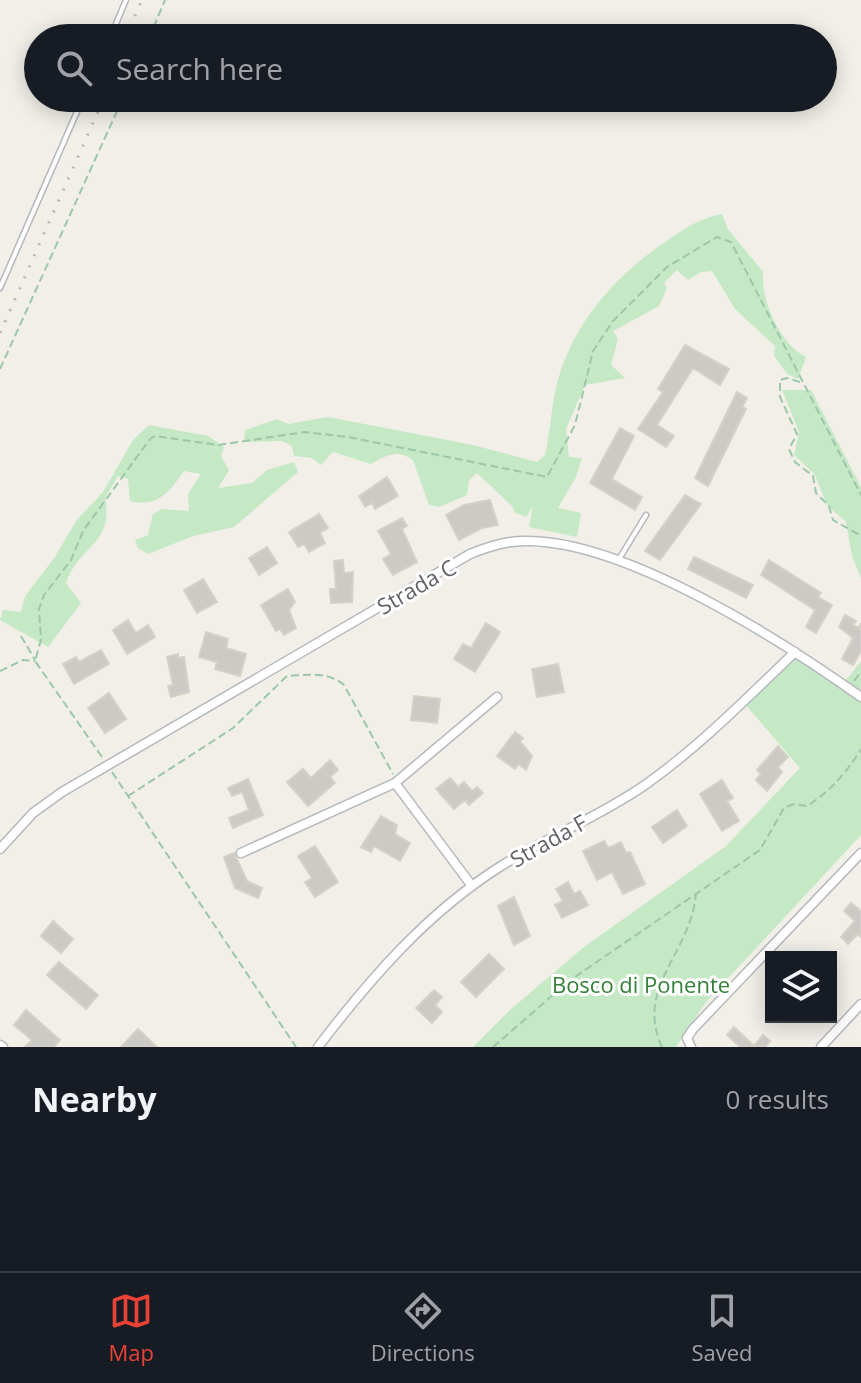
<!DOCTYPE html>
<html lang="en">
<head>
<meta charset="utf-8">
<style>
	:root { --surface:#171b24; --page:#242831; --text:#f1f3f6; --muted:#9ea1a6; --line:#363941; --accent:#ea4335 }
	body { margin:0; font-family:"Open Sans",sans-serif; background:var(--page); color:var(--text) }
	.controls { position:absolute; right:24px; bottom:24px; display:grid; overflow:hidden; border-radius:0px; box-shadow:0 4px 20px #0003 }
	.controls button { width:72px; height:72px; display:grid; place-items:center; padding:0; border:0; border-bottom:2px solid var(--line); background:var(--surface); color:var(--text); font:40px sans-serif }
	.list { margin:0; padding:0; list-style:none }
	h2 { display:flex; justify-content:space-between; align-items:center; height:104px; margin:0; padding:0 32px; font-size:34px }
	h2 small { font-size:26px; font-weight:400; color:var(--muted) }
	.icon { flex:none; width:44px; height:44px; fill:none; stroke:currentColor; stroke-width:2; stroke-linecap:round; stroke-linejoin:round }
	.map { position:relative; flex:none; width:861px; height:1047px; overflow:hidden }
	.search { position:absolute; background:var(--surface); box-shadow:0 4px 20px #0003; left:24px; right:24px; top:24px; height:88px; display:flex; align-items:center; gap:20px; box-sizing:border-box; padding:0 28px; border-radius:44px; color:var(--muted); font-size:30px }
	.sheet { height:224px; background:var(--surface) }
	nav { display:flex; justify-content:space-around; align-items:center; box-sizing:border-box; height:112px; border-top:2px solid var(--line); background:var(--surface); font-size:22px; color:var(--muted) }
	nav a { display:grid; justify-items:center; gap:4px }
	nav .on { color:var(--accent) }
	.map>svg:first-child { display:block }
</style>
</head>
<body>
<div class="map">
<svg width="861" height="1047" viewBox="0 0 861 1047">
	<rect width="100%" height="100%" fill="#f1efe8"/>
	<path fill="#c5e8c5" d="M722 214 728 229 763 272C761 301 779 343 806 357L798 379 787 374 774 356 775 346 735 309 712 271 701 272 688 280 677 270 664 283 667 288 659 306 613 331 618 339 611 365 625 378 585 385 566 429 569 457 582 458 576 477 558 508 581 513 577 537 529 527 533 506 526 517 514 512 513 507 477 473 469 480 467 495 439 507 429 505 413 460C397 449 387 455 371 464L333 452 321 465 312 458 294 456 292 446 282 441 244 442 245 430 277 419 288 424 328 417 473 445 537 462 545 455C550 433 551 410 556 388 569 330 610 281 658 247 678 233 698 218 722 214Z
		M782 390H811L861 487V578L852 556 846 522 827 505 815 475 794 455 799 432Z
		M149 425 208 436 224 447 221 456 229 470 218 488 252 483 267 470 294 462 298 472 234 527 193 536 148 554 138 548 135 540 148 535 153 514 162 509 189 511 188 494 201 474 184 471C169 492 158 508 130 501L128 479 118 476 105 498C114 545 80 544 66 583L81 603 48 647 0 620 3 610 21 612 25 596 55 557 76 521 103 492 133 440Z
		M795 652 843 684 861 661V835L706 1002 676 1047H473L510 1010 584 947 726 846 800 768 744 703Z"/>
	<path fill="#cccac5" stroke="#d6d1c6" stroke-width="2" d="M685 345 729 369 720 385 693 368 657 425 674 436 666 447 638 429 663 392 658 389Z
		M737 392 747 398 742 407 746 409 708 486 695 478Z
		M620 428 634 436 612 479 642 497 635 510 590 483Z
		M387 477 398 496 375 509 372 503 365 507 359 496Z
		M685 495 701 504 660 560 645 551Z
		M490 500 498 525 482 528 459 540 446 515 464 505Z
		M319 514 328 528 320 533 325 543 309 552 304 544 298 547 289 532Z
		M402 518 407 526 402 529 417 562 393 575 383 559 391 554 378 531Z
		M267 547 277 563 259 575 249 558Z
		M694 557 753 585 746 598 688 569Z
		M343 560 344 573 353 572 352 602 331 603 330 589H336L334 561Z
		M769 560 821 593 818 597 832 605 816 633 806 627 815 610 761 575Z
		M203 579 217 602 197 613 184 590Z
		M288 589 295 602 289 610 296 628 284 635 280 629 276 631 261 605Z
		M845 615 856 621 853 625 859 628 861 623V651L853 665 842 659 853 638 839 627Z
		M128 620 136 633 148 625 155 637 127 654 113 630Z
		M486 623 500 632 475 672 454 659 463 644 471 648Z
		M206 632 228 639 226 648 246 654 240 676 215 669 217 662 199 657Z
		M101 650 109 664 74 684 63 664 76 657 79 662Z
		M178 654V658L184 657 189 692 171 697 168 686 173 685 167 657Z
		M558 664 564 692 537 697 532 669Z
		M109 693 126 719 105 733 88 708Z
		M414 696 440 699 437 723 411 720Z
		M515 732 523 738 520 741 532 756 526 770 519 764 515 769 497 756Z
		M778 746 788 757 778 767 782 772 767 791 756 780 761 774 757 770Z
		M330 760 338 770 330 777 335 783 308 806 287 782 303 769 311 778Z
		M450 778 458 787 464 782 472 791 477 787 483 793 469 805 465 800 454 809 436 789Z
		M248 779 263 815 233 828 229 818 249 810 242 792 232 796 228 788Z
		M722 780 733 798 727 801 739 821 722 831 700 794Z
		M677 810 687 826 663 843 652 827Z
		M381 816 397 825 395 834 410 843 400 861 374 846 371 852 361 847Z
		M604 841 608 848 621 842 626 853 630 852 645 884 623 894 612 872 597 880 583 851Z
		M315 846 338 882 315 897 305 882 312 878 298 856Z
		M234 853 247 881 262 888 258 898 235 888 224 857Z
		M568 882 574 894 580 891 588 905 562 918 555 905 563 901 556 889Z
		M514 897 530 936 514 945 498 906Z
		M851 903 861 911V937L858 934 848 944 841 937 855 921 844 911Z
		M53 921 73 939 61 953 41 936Z
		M489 954 504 969 476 997 461 982Z
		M59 962 98 995 86 1009 47 975Z
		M434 990 442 997 435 1005 442 1012 432 1023 416 1008Z
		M26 1010 60 1040 54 1047H25L32 1040 14 1025Z
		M734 1027 754 1046 763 1035 770 1041 765 1047H740L727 1035Z
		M138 1029 157 1047H121Z"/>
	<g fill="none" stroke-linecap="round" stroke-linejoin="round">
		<g stroke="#b5b8bc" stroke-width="7">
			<path id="service" d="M110 38 126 0
				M0 288 83 98
				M619 559 646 515"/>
		</g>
		<g stroke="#b5b8bc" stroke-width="11">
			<path id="minor" d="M395 783 472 886
				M0 849 33 813 62 792 470 554C490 546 509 540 530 541 629 543 781 640 861 697
				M241 853 395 783 497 697
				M0 1045 3 1047
				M318 1047C369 980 426 914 498 868 545 838 599 817 645 785 700 746 747 698 795 652
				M691 1047 687 1038 693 1029 861 853
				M821 1047 861 1004"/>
		</g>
		<path stroke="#9cc7a9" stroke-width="2" stroke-dasharray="8 4" stroke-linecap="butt" d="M149 38 165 0
			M0 369 123 98
			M800 382 787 378 780 380V397L797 434 789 449 795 462 813 476 816 493 829 506 833 520 861 536
			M21 636 35 660
			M0 671 23 660 35 661
			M854 681 861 672
			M102 757 35 661 41 640 39 609 44 595 71 560 83 531 150 439 155 436 218 445 305 432 348 437 547 477 575 425 593 351 613 321 667 267 717 237 731 242 861 495
			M112 772 296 1047
			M128 796 233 728 287 676C307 675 328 671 344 685L393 774
			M493 1047 569 981 760 850 784 808 794 804 807 806C831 791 847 772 861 749
			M662 1047C634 987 692 952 696 893"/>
		<use href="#service" stroke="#fff" stroke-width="4"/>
		<use href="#minor" stroke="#fff" stroke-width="8"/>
		<path stroke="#b6b7b8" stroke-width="3" stroke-dasharray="2 10" stroke-linecap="butt" d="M125 38 142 0
			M0 333 104 98"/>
	</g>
	<g text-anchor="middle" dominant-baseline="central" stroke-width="6" stroke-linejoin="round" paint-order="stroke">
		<g font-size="22" fill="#5f6368" stroke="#fff">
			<text transform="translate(416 586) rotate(-30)">Strada C</text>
			<text transform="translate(548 840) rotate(-29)">Strada F</text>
		</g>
		<g font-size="22" fill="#348238" stroke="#fff">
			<text x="641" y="984">Bosco di Ponente</text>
		</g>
	</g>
</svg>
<div class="controls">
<button><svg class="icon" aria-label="layers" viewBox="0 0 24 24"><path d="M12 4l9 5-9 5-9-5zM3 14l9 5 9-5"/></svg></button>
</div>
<div class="search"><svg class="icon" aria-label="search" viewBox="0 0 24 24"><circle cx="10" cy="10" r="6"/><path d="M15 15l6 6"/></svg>Search here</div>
</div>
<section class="sheet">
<h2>Nearby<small>0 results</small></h2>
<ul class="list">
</ul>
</section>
<nav>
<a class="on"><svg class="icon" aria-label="map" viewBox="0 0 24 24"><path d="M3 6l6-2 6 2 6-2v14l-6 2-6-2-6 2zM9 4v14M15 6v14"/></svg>Map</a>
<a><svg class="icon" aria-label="directions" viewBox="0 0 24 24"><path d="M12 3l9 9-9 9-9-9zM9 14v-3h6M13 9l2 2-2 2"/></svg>Directions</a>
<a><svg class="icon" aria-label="saved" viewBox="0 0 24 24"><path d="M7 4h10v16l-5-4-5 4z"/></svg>Saved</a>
</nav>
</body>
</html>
